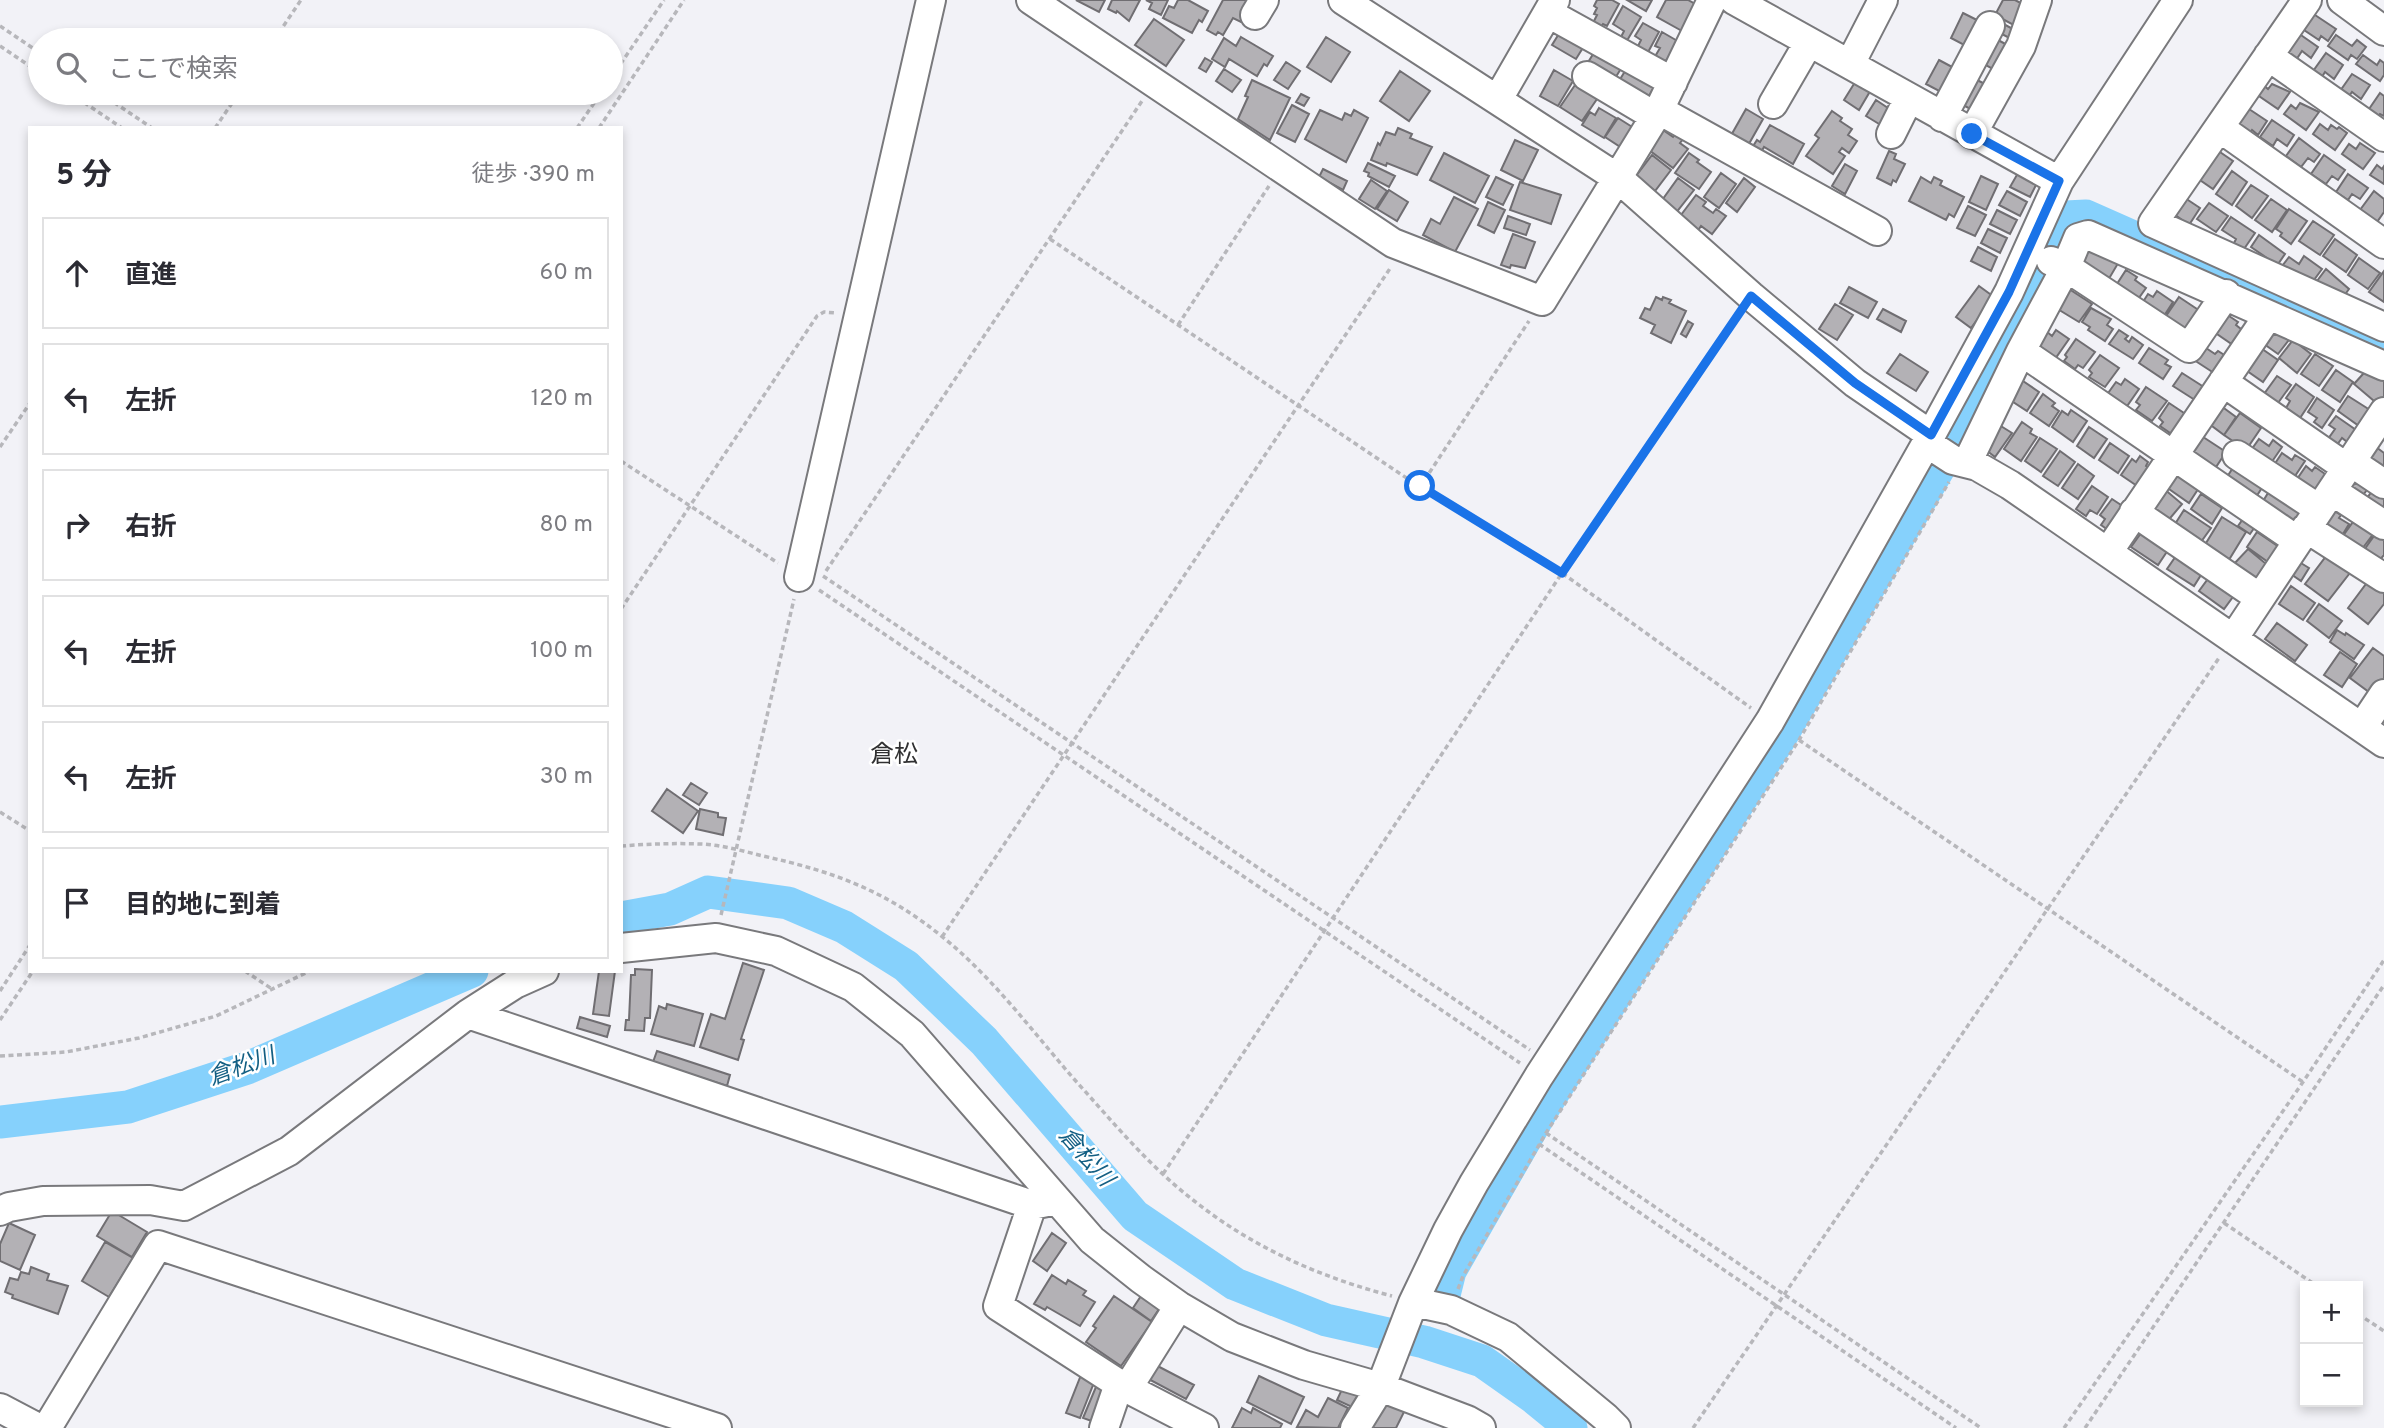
<!DOCTYPE html>
<html lang="ja">
<head>
<meta charset="utf-8">
<style>
	:root { --surface:#fff; --page:#f7f7f7; --text:#2b2b33; --muted:#7c7c81; --line:#e1e1e2 }
	body { margin:0; font-family:Overpass,"Noto Sans JP",sans-serif; background:var(--page); color:var(--text) }
	.controls { position:absolute; right:21px; bottom:21px; display:grid; overflow:hidden; border-radius:0px; box-shadow:0 4px 10px #0003 }
	.controls button { width:63px; height:63px; display:grid; place-items:center; padding:0; border:0; border-bottom:2px solid var(--line); background:var(--surface); color:var(--text); font:35px sans-serif }
	.stop { position:absolute; width:21px; height:21px; margin:-16px; border:5px solid #1a73e8; border-radius:50%; background:#fff }
	.stop.end { background:#1a73e8; border-color:#fff; box-shadow:0 2px 7px #0008 }
	.list { margin:0; padding:0; list-style:none }
	h2 { display:flex; justify-content:space-between; align-items:center; height:91px; margin:0; padding:0 28px; font-size:30px }
	h2 small { font-size:23px; font-weight:400; color:var(--muted) }
	.list li { display:grid; grid-template-columns:46px 1fr auto; gap:21px; align-items:center; box-sizing:border-box; height:112px; margin:0 14px 14px; padding:0 14px; border:2px solid var(--line); border-radius:0px }
	.list b { display:block; font-size:26px; white-space:nowrap }
	.list em { font-size:23px; font-style:normal; color:var(--muted) }
	.icon { flex:none; width:38px; height:38px; fill:none; stroke:currentColor; stroke-width:2; stroke-linecap:round; stroke-linejoin:round }
	.map { position:relative; flex:none; width:2384px; height:1428px; overflow:hidden }
	.search { position:absolute; background:var(--surface); box-shadow:0 4px 10px #0003; left:28px; top:28px; width:595px; height:77px; display:flex; align-items:center; gap:18px; box-sizing:border-box; padding:0 24px; border-radius:38px; color:var(--muted); font-size:26px }
	.panel { position:absolute; background:var(--surface); box-shadow:0 4px 10px #0003; left:28px; top:126px; width:595px; height:847px; border-radius:0px }
	.map>svg:first-child { display:block }
</style>
</head>
<body>
<div class="map">
<svg width="2384" height="1428" viewBox="0 0 2384 1428">
	<rect width="100%" height="100%" fill="#f2f2f7"/>
	<g fill="none" stroke-linecap="round" stroke-linejoin="round">
		<path stroke="#86d1fc" stroke-width="33" d="M621 918 670 909 708 892 788 903 844 927 906 966 984 1041 1135 1216 1235 1284 1326 1320 1424 1342 1482 1361 1533 1397 1571 1428
			M0 1122 128 1107 247 1068 472 971
			M1443 1299 1450 1271 1544 1107 1782 735 1952 446 2066 217 2086 216 2384 348"/>
	</g>
	<path fill="#b3b1b5" stroke="#706e72" stroke-width="2" d="M1076 0H1105L1099 12Z
		M1112 0H1140L1129 21 1117 11 1116 13 1108 9Z
		M1146 0H1168L1161 15 1149 9 1152 3Z
		M1178 0H1188L1208 11 1202 22 1199 20 1192 33 1163 18 1169 6 1174 8Z
		M1223 0H1253L1241 22 1233 18 1223 35 1218 32 1216 35 1207 30Z
		M1597 0H1612L1619 4 1607 26 1603 24 1601 27 1593 23 1597 15 1594 14 1597 8 1594 6Z
		M1627 0H1652L1646 11Z
		M1666 0H1688L1697 5 1682 31 1657 17Z
		M2003 0H2015L2034 10 2023 30 1995 15Z
		M1623 6 1641 17 1625 44 1619 41 1624 31 1613 24Z
		M2309 11 2336 29 2328 41 2321 36 2319 40 2298 26Z
		M1963 13 1979 21 1966 46 1951 38Z
		M1154 19 1184 40 1166 66 1135 45Z
		M2000 22 2022 34 2017 42 1996 31Z
		M1643 23 1659 32 1647 54 1637 48 1641 40 1635 36Z
		M1560 32 1584 46 1576 59 1552 45Z
		M1662 32 1681 43 1667 68 1653 60 1660 48 1655 46Z
		M2298 33 2318 47 2311 58 2302 51 2296 60 2285 52Z
		M2336 35 2352 46 2357 40 2366 47 2357 59 2351 55 2348 60 2328 46Z
		M1241 37 1273 56 1267 66 1264 64 1257 76 1229 59 1225 67 1212 59 1224 38 1236 46Z
		M1326 37 1350 52 1331 82 1307 67Z
		M1996 39 2013 48 2000 73 1980 62Z
		M1598 46 1625 62 1614 80 1587 64Z
		M2326 53 2343 65 2334 79 2325 72 2320 80 2311 74Z
		M2363 55 2377 65 2380 60 2384 63V75L2380 81 2356 64Z
		M1205 58 1212 62 1206 72 1199 68Z
		M1939 60 1954 68 1941 92 1926 84Z
		M1286 62 1300 71 1288 89 1274 80Z
		M1630 63 1659 79 1648 98 1619 81Z
		M1224 69 1241 80 1232 92 1216 81Z
		M1554 70 1573 81 1558 106 1540 96Z
		M1400 71 1430 91 1409 121 1380 101Z
		M2352 74 2370 85 2361 99 2352 92 2347 99 2338 94Z
		M1857 79 1872 88 1859 110 1844 100Z
		M1975 79 1991 87 1978 113 1961 104Z
		M1252 80 1290 98 1270 140 1238 119 1248 97 1245 96Z
		M2272 84 2290 92 2278 109 2256 94 2263 85 2268 89Z
		M1575 85 1597 99 1582 121 1560 107Z
		M2380 93 2384 96V116L2380 114 2376 119 2367 112Z
		M1301 94 1309 98 1304 106 1296 102Z
		M1876 100 1894 112 1884 127 1866 116Z
		M2300 103 2319 112 2306 130 2284 114 2291 105 2296 109Z
		M1292 105 1309 114 1295 142 1277 133Z
		M1599 108 1616 118 1604 138 1582 125 1590 112 1595 115Z
		M1746 109 1763 119 1746 149 1729 139Z
		M2249 109 2267 121 2258 135 2252 130 2248 135 2237 127Z
		M1320 110 1342 120 1345 113 1351 116 1354 110 1368 118 1346 162 1305 139Z
		M1832 111 1842 118 1840 121 1852 129 1848 135 1857 141 1849 153 1842 148 1839 152 1845 156 1833 174 1806 156 1819 138 1815 135Z
		M1618 118 1637 130 1625 150 1605 137Z
		M2272 120 2294 135 2287 146 2277 139 2273 146 2260 137Z
		M2320 124 2328 130 2331 125 2337 129 2339 127 2347 133 2335 150 2313 134Z
		M1770 125 1804 144 1793 164 1764 147 1759 156 1750 151 1757 140 1760 142Z
		M1398 128 1412 134 1410 138 1432 147 1417 175 1387 163 1386 166 1371 160 1378 143 1380 145 1386 132 1395 135Z
		M1663 130 1673 137 1676 133 1684 138 1680 143 1688 149 1673 168 1649 150Z
		M2299 138 2320 154 2314 162 2308 158 2301 167 2286 156Z
		M1515 140 1538 150 1523 181 1501 170Z
		M2360 143 2375 153 2363 169 2342 154 2349 144 2356 149Z
		M2217 150 2233 161 2213 189 2197 178Z
		M1889 151 1896 154 1894 159 1905 164 1896 182 1893 180 1891 185 1877 178Z
		M1444 153 1489 176 1475 203 1430 180Z
		M1689 153 1699 160 1697 162 1711 172 1699 189 1675 173Z
		M1652 155 1671 170 1655 191 1636 176Z
		M2324 155 2345 170 2338 180 2332 176 2326 184 2311 174Z
		M1368 163 1395 176 1389 187 1368 176 1369 173 1364 171Z
		M1845 164 1857 171 1845 194 1832 186Z
		M2377 165 2382 169 2384 166V184L2370 175Z
		M1323 169 1347 181 1343 190 1319 177Z
		M2232 171 2247 182 2232 205 2216 194Z
		M1721 173 1736 184 1719 208 1704 197Z
		M2018 173 2037 183 2030 197 2010 187Z
		M2348 174 2368 188 2360 199 2352 194 2348 200 2336 192Z
		M1981 176 1998 184 1986 210 1969 202Z
		M1496 177 1513 185 1503 205 1486 197Z
		M1921 177 1931 183 1934 177 1942 181 1940 185 1964 197 1954 217 1949 214 1946 220 1909 201Z
		M1678 178 1694 190 1675 214 1660 203Z
		M1744 178 1755 187 1737 212 1726 203Z
		M1371 180 1387 191 1375 209 1359 199Z
		M1520 182 1561 195 1551 224 1510 210Z
		M2251 185 2268 196 2252 218 2236 206Z
		M1389 190 1408 202 1397 221 1377 209Z
		M2007 191 2027 202 2020 216 1999 205Z
		M2374 191 2384 199V212L2377 222 2360 210Z
		M1696 195 1706 202 1703 206 1713 213 1716 209 1726 216 1712 234 1701 226 1697 232 1678 219Z
		M1454 197 1478 209 1455 252 1423 235 1431 219 1440 224Z
		M2185 198 2200 208 2189 225 2174 214Z
		M2271 199 2287 210 2272 232 2255 220Z
		M1488 202 1505 210 1494 233 1478 225Z
		M2209 203 2228 216 2216 232 2197 219Z
		M1968 206 1986 215 1975 236 1957 228Z
		M2289 209 2307 221 2291 244 2280 236 2282 233 2276 229Z
		M1997 210 2017 220 2010 234 1990 224Z
		M1508 216 1530 224 1526 235 1504 228Z
		M2231 217 2255 233 2244 249 2234 243 2236 239 2222 230Z
		M2313 221 2334 235 2320 255 2299 241Z
		M1988 229 2007 238 2000 253 1981 243Z
		M1513 234 1535 242 1525 268 1511 265 1510 268 1501 265Z
		M2259 235 2285 254 2276 267 2266 260 2267 258 2251 247Z
		M2335 239 2357 255 2346 272 2323 256Z
		M2089 243 2120 260 2107 282 2077 266Z
		M1978 247 1997 257 1991 271 1971 261Z
		M2304 256 2322 269 2311 284 2279 270 2289 257 2299 264Z
		M2359 258 2380 273 2368 289 2348 275Z
		M2326 269 2349 289 2341 300 2317 281Z
		M2126 270 2137 277 2135 280 2146 288 2136 302 2115 287Z
		M2384 271V302L2369 292Z
		M1979 286 1994 297 1971 328 1956 317Z
		M1849 287 1877 302 1868 318 1840 303Z
		M2069 289 2092 304 2079 322 2056 308Z
		M2157 291 2173 302 2162 319 2141 305 2148 294 2153 297Z
		M1656 297 1662 300 1663 297 1671 300 1669 303 1686 311 1671 343 1651 333 1655 325 1640 318 1645 308 1650 310Z
		M2179 297 2206 315 2191 338 2164 319Z
		M1835 304 1853 315 1837 340 1819 329Z
		M2091 308 2111 319 2107 325 2113 329 2105 341 2088 330 2090 327 2082 322Z
		M1883 309 1906 321 1901 332 1877 319Z
		M2226 314 2238 322 2236 325 2246 333 2236 347 2214 332Z
		M2271 320 2292 336 2278 354 2257 339Z
		M1688 321 1693 324 1686 337 1681 334Z
		M2056 330 2069 339 2055 359 2036 346 2046 331 2052 336Z
		M2119 330 2128 336 2125 339 2129 342 2132 337 2143 345 2133 359 2109 344Z
		M2076 339 2095 352 2083 368 2078 365 2075 369 2064 361 2067 357 2065 355Z
		M2293 340 2311 354 2297 373 2279 358Z
		M2255 344 2278 360 2263 382 2240 366Z
		M2203 346 2215 354 2218 351 2229 358 2217 375 2194 360Z
		M2149 348 2168 360 2165 364 2171 367 2163 379 2139 363Z
		M1900 354 1928 372 1916 391 1887 373Z
		M2315 354 2333 366 2319 386 2301 374Z
		M2100 355 2119 368 2105 387 2089 377 2092 373 2089 370Z
		M2372 364 2384 375V401L2380 406 2354 384Z
		M2336 370 2353 382 2340 402 2322 390Z
		M2182 373 2207 389 2198 402 2173 386Z
		M2277 376 2291 385 2278 403 2264 394Z
		M2020 379 2039 392 2027 411 2007 398Z
		M2125 379 2139 389 2125 409 2106 396 2116 382 2121 385Z
		M2296 384 2314 397 2300 418 2286 408 2290 401 2286 398Z
		M2146 387 2167 401 2152 421 2136 410 2140 405 2136 402Z
		M2043 394 2055 403 2052 406 2059 411 2049 426 2030 413Z
		M2348 396 2370 410 2359 426 2338 411Z
		M2317 398 2334 410 2322 428 2314 422 2317 418 2308 412Z
		M2169 403 2190 417 2176 437 2160 426 2163 422 2159 418Z
		M2217 403 2236 417 2224 435 2204 420Z
		M2071 410 2087 421 2073 442 2052 427 2062 411 2068 415Z
		M2240 413 2261 428 2246 450 2224 435Z
		M2336 416 2359 432 2351 445 2342 438 2337 445 2328 439 2335 429 2329 425Z
		M2022 422 2032 429 2030 433 2037 437 2021 461 2004 449Z
		M1996 423 2012 433 1995 457 1986 450Z
		M2089 427 2107 439 2094 458 2077 446Z
		M2197 433 2226 452 2212 473 2183 454Z
		M2040 438 2057 449 2041 472 2025 461Z
		M2259 439 2269 446 2273 440 2282 447 2269 466 2249 453Z
		M2110 443 2129 456 2118 473 2099 460Z
		M2376 447 2384 453V464L2379 472 2365 463Z
		M2060 451 2075 462 2058 486 2043 476Z
		M2282 453 2292 460 2295 455 2305 461 2291 482 2272 468Z
		M2140 456 2148 462 2146 466 2153 471 2140 488 2121 475 2132 459 2136 462Z
		M2174 460 2204 480 2189 503 2159 482Z
		M2238 460 2267 480 2256 497 2227 477Z
		M2078 464 2094 476 2078 499 2062 488Z
		M2306 466 2312 471 2315 467 2328 476 2315 496 2295 482Z
		M2352 475 2369 487 2361 498 2344 487Z
		M2377 484 2384 489V513L2365 501Z
		M2273 485 2307 507 2293 528 2260 506Z
		M2092 486 2108 497 2097 514 2090 510 2086 516 2076 509Z
		M2163 488 2182 504 2166 523 2147 507Z
		M2201 494 2222 508 2212 524 2191 509Z
		M2112 499 2127 509 2111 532 2101 525 2105 519 2100 515Z
		M2184 510 2211 528 2198 546 2175 524Z
		M2334 511 2341 515 2339 518 2349 524 2340 539 2321 526Z
		M2358 515 2377 529 2359 553 2340 540Z
		M2245 516 2257 524 2250 534 2238 526Z
		M2222 517 2246 532 2227 563 2203 548Z
		M2144 529 2170 547 2158 565 2131 547Z
		M2379 529 2384 533V555L2379 561 2364 550Z
		M2257 532 2279 547 2268 562 2247 547Z
		M2248 549 2271 568 2256 585 2233 565Z
		M2180 550 2206 567 2194 586 2167 569Z
		M2330 551 2353 569 2328 601 2305 584Z
		M2296 560 2309 568 2301 581 2288 572Z
		M2213 572 2238 590 2224 609 2199 591Z
		M2369 580 2384 592V604L2368 624 2348 608Z
		M2291 586 2315 603 2303 620 2279 604Z
		M2319 604 2342 621 2329 638 2307 621Z
		M2277 623 2307 645 2295 661 2265 639Z
		M2337 630 2345 635 2346 633 2364 645 2354 659 2330 642Z
		M2373 648 2384 656V680L2373 695 2350 678Z
		M2340 652 2357 664 2342 687 2324 675Z
		M691 783 707 793 699 805 683 795Z
		M667 789 698 811 683 833 652 811Z
		M700 809 718 813V817L726 818 723 835 696 829Z
		M743 963 764 970 741 1039 744 1040 738 1060 700 1047 711 1014 725 1019Z
		M635 969 652 970 650 1018H645L644 1031 625 1030 626 1020H629L631 975H635Z
		M599 971H615L609 1016 593 1014Z
		M667 1004 703 1014 694 1046 651 1034 659 1006 666 1009Z
		M580 1017 610 1026 607 1037 577 1028Z
		M657 1051 730 1075 727 1086 653 1062Z
		M112 1211 147 1232 132 1257 97 1236Z
		M9 1223 35 1235 20 1270 0 1261V1244Z
		M1052 1233 1066 1243 1047 1271 1033 1261Z
		M105 1242 133 1258 109 1297 82 1281Z
		M31 1267 49 1274 47 1280 68 1286 58 1314 12 1298 13 1295 5 1292 10 1278 18 1280 21 1272 29 1274Z
		M1052 1275 1066 1284 1068 1280 1086 1291 1083 1295 1095 1302 1080 1326 1047 1307 1045 1310 1034 1304Z
		M1143 1293 1161 1306 1151 1321 1133 1308Z
		M1114 1296 1152 1322 1121 1366 1086 1342 1096 1328 1093 1326Z
		M1148 1361 1194 1385 1186 1399 1141 1375Z
		M1081 1375 1095 1380 1080 1418 1066 1413Z
		M1259 1376 1304 1397 1291 1424 1247 1402Z
		M1098 1382 1111 1387 1097 1423 1083 1418Z
		M1344 1385 1359 1392 1352 1407 1337 1400Z
		M1328 1398 1348 1408 1338 1428 1297 1427 1306 1410 1318 1417Z
		M1378 1400 1406 1408 1396 1428H1367Z
		M1242 1408 1251 1413 1253 1408 1282 1424 1280 1428H1232Z"/>
	<g fill="none" stroke-linecap="round" stroke-linejoin="round">
		<g stroke="#79797c" stroke-width="32">
			<path id="minor" d="M1031 0 1393 243 1542 301 1659 110 1712 0
				M1343 0 1619 179 1751 296 1855 383 1931 435
				M2307 0 2153 223 2384 327
				M2342 0 2384 31
				M1548 13 1673 82
				M1255 15 1264 0
				M2268 56 2384 137
				M1850 64 1883 0
				M1587 76 1656 117
				M1498 99 1555 0
				M1773 104 1809 42
				M1659 110 1877 231
				M1942 117 1990 26
				M2220 128 2384 244
				M1891 134 1909 98
				M1972 134 2021 46 2037 0
				M2059 181 2178 0
				M2051 261 2066 267 2189 348 2226 294
				M2021 351 2298 541
				M2223 382 2347 468
				M1927 443 1953 460 1977 466 2010 485 2384 743
				M2237 455 2319 509
				M2351 462 2384 484
				M1967 463 2021 351 2066 267 2078 238 2088 235 2384 366
				M2332 491 2384 525
				M2134 512 2260 598
				M2306 528 2384 578
				M2108 552 2268 316
				M799 577 931 0
				M2233 639 2384 412
				M2362 727 2384 694
				M621 948 716 938 776 951 853 987 912 1034 1092 1240 1141 1279 1179 1306 1232 1337 1304 1365 1380 1387 1467 1420 1481 1428
				M468 1014 1032 1205 1057 1200
				M1032 1205 998 1306 1119 1384 1204 1428
				M0 1211 9 1207 43 1201 150 1200 184 1206 289 1151 468 1014 515 984 544 971
				M1414 1302 1451 1310 1508 1337 1605 1417 1616 1428
				M1127 1389 1179 1306
				M0 1408 38 1428
				M47 1428 158 1245 717 1428
				M1104 1428 1119 1384
				M1355 1428 1381 1386 1413 1303 1448 1230 1474 1183 1539 1076 1770 721 1931 435 2009 292 2059 181 1734 0"/>
		</g>
		<path stroke="#b7b7bb" stroke-width="3.5" stroke-dasharray="5 3.5" stroke-linecap="butt" d="M0 26 40 53
			M274 40 301 0
			M0 46 40 73
			M611 78 664 0
			M70 93 122 128
			M100 93 152 128
			M215 128 239 93
			M577 128 601 93
			M599 128 684 0
			M1050 239 1420 487 1562 573 1751 708
			M1178 325 1269 186
			M0 447 30 403
			M621 461 778 563
			M1420 487 1529 321
			M826 571 1142 101
			M823 576 1530 1050
			M819 590 1520 1063
			M621 609 817 316 824 312 836 313
			M1799 740 2303 1082
			M0 812 30 831
			M621 846C648 844 674 843 701 844 722 845 743 851 763 856 835 872 887 891 945 939 993 978 1033 1032 1074 1079 1112 1121 1148 1165 1193 1200 1252 1247 1319 1277 1392 1296
			M721 915 794 599
			M942 937 1391 267
			M245 971 272 989
			M0 991 30 945
			M0 1020 33 971
			M0 1056 66 1052 139 1038 216 1016 310 971
			M1546 1133 1981 1428
			M1539 1144 1956 1428
			M1163 1174 1562 573 1738 315
			M2224 1223 2317 1286
			M1458 1289 1463 1276 1546 1133 1799 740 1949 482
			M2358 1314 2384 1331
			M1693 1428 2219 658
			M2064 1428 2303 1082 2384 960
			M2085 1428 2384 985"/>
		<use href="#minor" stroke="#fff" stroke-width="28"/>
	</g>
	<g fill="none" stroke-linecap="round" stroke-linejoin="round">
		<path stroke="#1a73e8" stroke-width="9" d="M1420 486 1562 573 1751 296 1855 383 1931 435 2009 292 2059 181 1972 134"/>
	</g>
	<g text-anchor="middle" dominant-baseline="central" stroke-width="5" stroke-linejoin="round" paint-order="stroke">
		<g font-size="23" font-style="italic" fill="#135f83" stroke="#fff">
			<text transform="translate(242 1068) rotate(-20)">倉松川</text>
			<text transform="translate(1085 1158) rotate(49)">倉松川</text>
		</g>
		<g font-size="24" fill="#303031" stroke="#fff">
			<text x="894" y="756">倉松</text>
		</g>
	</g>
</svg>
<div class="controls">
<button>+</button>
<button>−</button>
</div>
<div class="stop" style="left:1420px;top:486px"></div>
<div class="stop end" style="left:1972px;top:134px"></div>
<div class="search"><svg class="icon" aria-label="search" viewBox="0 0 24 24"><circle cx="10" cy="10" r="6"/><path d="M15 15l6 6"/></svg>ここで検索</div>
<section class="panel">
<h2>5 分<small>徒歩 · 390 m</small></h2>
<ul class="list">
<li><svg class="icon" aria-label="ahead" viewBox="0 0 24 24"><path d="M12 20V5M6 11l6-6 6 6"/></svg><div><b>直進</b></div><em>60 m</em></li>
<li><svg class="icon" aria-label="left" viewBox="0 0 24 24"><path d="M17 20v-9H6M10 6l-5 5 5 5"/></svg><div><b>左折</b></div><em>120 m</em></li>
<li><svg class="icon" aria-label="right" viewBox="0 0 24 24"><path d="M7 20v-9h11M14 6l5 5-5 5"/></svg><div><b>右折</b></div><em>80 m</em></li>
<li><svg class="icon" aria-label="left" viewBox="0 0 24 24"><path d="M17 20v-9H6M10 6l-5 5 5 5"/></svg><div><b>左折</b></div><em>100 m</em></li>
<li><svg class="icon" aria-label="left" viewBox="0 0 24 24"><path d="M17 20v-9H6M10 6l-5 5 5 5"/></svg><div><b>左折</b></div><em>30 m</em></li>
<li><svg class="icon" aria-label="arrive" viewBox="0 0 24 24"><path d="M6 21V4h12l-3 4 3 4H6"/></svg><div><b>目的地に到着</b></div></li>
</ul>
</section>
</div>
</body>
</html>
